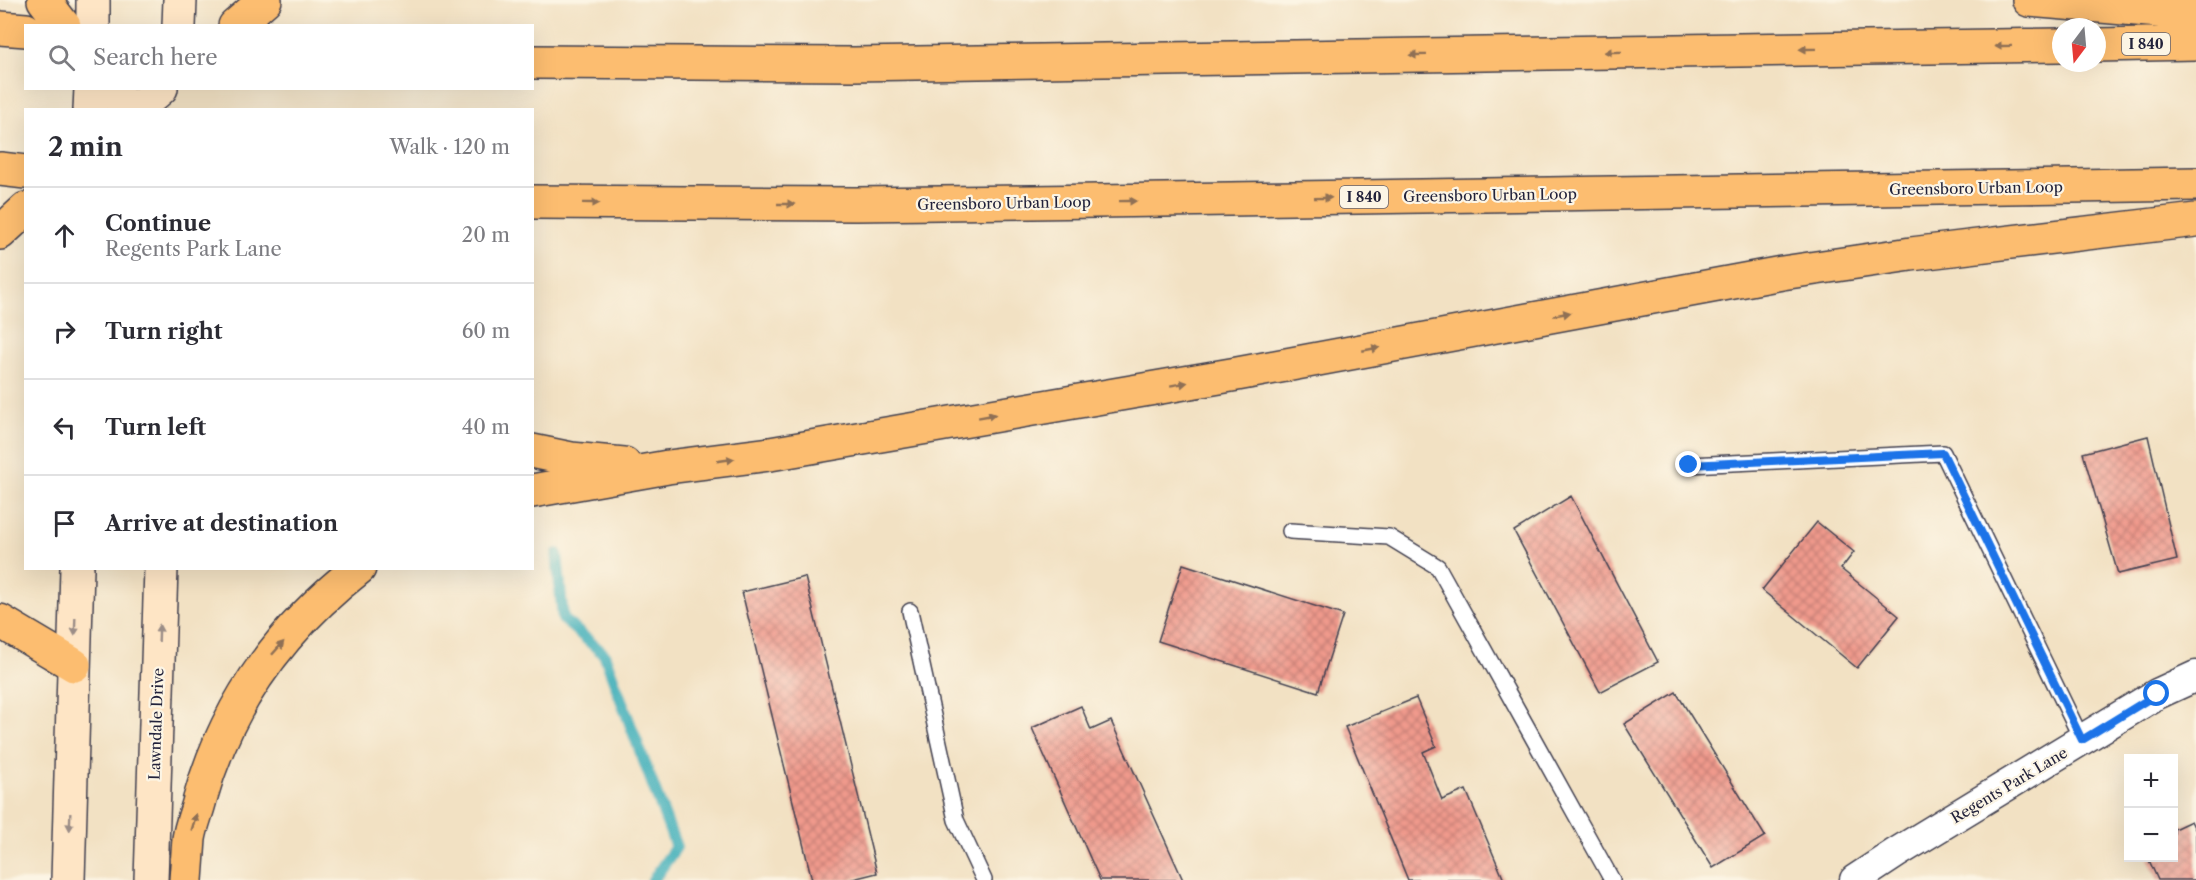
<!DOCTYPE html>
<html lang="en">
<head>
<meta charset="utf-8">
<style>
	:root { --surface:#fff; --page:#f2f2f3; --text:#2b2b33; --muted:#7c7c81; --line:#e1e1e2 }
	body { margin:0; font-family:"Libre Caslon Text",serif; background:var(--page); color:var(--text) }
	.controls { position:absolute; right:18px; bottom:18px; display:grid; overflow:hidden; border-radius:0px; box-shadow:0 6px 24px #0002 }
	.controls button { width:54px; height:54px; display:grid; place-items:center; padding:0; border:0; border-bottom:2px solid var(--line); background:var(--surface); color:var(--text); font:30px sans-serif }
	.compass { position:absolute; left:2052px; top:18px; width:54px; height:54px; border-radius:50%; background:var(--surface); box-shadow:0 6px 24px #0002; rotate:196deg }
	.stop { position:absolute; width:18px; height:18px; margin:-14px; border:4px solid #1a73e8; border-radius:50%; background:#fff }
	.stop.end { background:#1a73e8; border-color:#fff; box-shadow:0 2px 6px #0008 }
	.list { margin:0; padding:0; list-style:none }
	h2 { display:flex; justify-content:space-between; align-items:center; height:78px; margin:0; padding:0 24px; font-size:26px }
	h2 small { font-size:20px; font-weight:400; color:var(--muted) }
	.list li { display:grid; grid-template-columns:39px 1fr auto; gap:18px; align-items:center; box-sizing:border-box; height:96px; padding:0 24px; border-top:2px solid var(--line) }
	.list b { display:block; font-size:22px; white-space:nowrap }
	.list p { margin:0; font-size:20px; white-space:nowrap; color:var(--muted) }
	.list em { font-size:20px; font-style:normal; color:var(--muted) }
	.icon { flex:none; width:33px; height:33px; fill:none; stroke:currentColor; stroke-width:2; stroke-linecap:round; stroke-linejoin:round }
	.map { position:relative; flex:none; width:2196px; height:880px; overflow:hidden }
	.search { position:absolute; background:var(--surface); box-shadow:0 6px 24px #0002; left:24px; top:24px; width:510px; height:66px; display:flex; align-items:center; gap:15px; box-sizing:border-box; padding:0 21px; border-radius:0px; color:var(--muted); font-size:22px }
	.panel { position:absolute; background:var(--surface); box-shadow:0 6px 24px #0002; left:24px; top:108px; width:510px; height:462px; border-radius:0px }
	.map>svg:first-child { display:block }
</style>
</head>
<body>
<div class="map">
<svg width="2196" height="880" viewBox="0 0 2196 880">
	<defs>
		<pattern id="building-cross-hatch" width="8" height="8" patternUnits="userSpaceOnUse" patternTransform="scale(1.5)"><rect width="8" height="8" fill="#f09a8c"/><path d="M0 0l8 8M0 8l8-8" fill="none" stroke="#c27d74"/></pattern>
	</defs>
	<rect width="100%" height="100%" fill="#fcf5e5"/>
	<filter id="ink" filterUnits="userSpaceOnUse"><feTurbulence type="fractalNoise" baseFrequency=".0167" numOctaves="2"/><feDisplacementMap in="SourceGraphic" scale="12" xChannelSelector="R" yChannelSelector="G"/><feConvolveMatrix kernelMatrix="1 2 1 2 8 2 1 2 1" color-interpolation-filters="sRGB"/></filter>
	<filter id="wash" filterUnits="userSpaceOnUse"><feTurbulence type="fractalNoise" baseFrequency=".008" numOctaves="4" result="noise"/><feDisplacementMap in="SourceGraphic" scale="24" xChannelSelector="R" yChannelSelector="G"/><feGaussianBlur stdDeviation="1.35" result="paint"/><feColorMatrix in="noise" values="0 0 0 0 0 0 0 0 0 0 0 0 0 0 0 0 0 1.4 0 .05"/><feComposite in="paint" operator="in"/></filter>
	<g filter="url(#wash)">
		<rect width="100%" height="100%" fill="#f2e1c3"/>
		<g fill="none" stroke-linecap="round" stroke-linejoin="round">
			<path stroke="#3eaeb9" stroke-width="12" d="M557 554 563 619 604 654 676 847 653 880"/>
		</g>
		<g id="blocks">
			<path fill="url(#building-cross-hatch)" d="M2148 436 2177 560 2118 574 2083 453Z
				M1571 496 1658 662 1600 692 1514 531Z
				M1817 522 1854 552 1841 569 1899 616 1857 668 1762 590Z
				M1183 564 1343 615 1318 692 1158 641Z
				M805 577 877 873 849 880H812L742 592Z
				M1676 692 1765 836 1713 868 1624 724Z
				M1416 698 1436 746 1423 752 1442 800 1466 790 1504 880H1408L1345 727Z
				M1081 706 1091 730 1111 721 1183 880H1100L1032 728Z
				M2191 821 2196 831V880H2158L2148 858H2174V829Z"/>
		</g>
	</g>
	<g filter="url(#ink)">
		<use href="#blocks" fill-opacity="0" stroke="#413f4f" stroke-width="1.5"/>
		<g fill="none" stroke-linecap="round" stroke-linejoin="round">
			<g stroke="#413f4f" stroke-width="18">
				<path id="service" d="M1689 465 1943 453 2082 740
					M1290 531 1389 537 1438 567 1612 880
					M910 611 956 820 984 880"/>
			</g>
			<g stroke="#413f4f" stroke-width="33">
				<path id="minor" d="M1855 880 1896 853 2157 694 2196 676"/>
			</g>
			<g stroke="#413f4f" stroke-width="36">
				<path id="secondary" d="M93 26V0
					M179 26 180 0
					M112 88 128 110
					M90 110 91 88
					M136 110 161 88
					M68 880 77 568
					M151 880 161 568"/>
			</g>
			<g stroke="#413f4f" stroke-width="36">
				<path id="motorway" d="M44 0 64 26
					M2029 0 2196 14
					M235 26 265 0
					M0 28 26 30
					M2097 45 2196 43
					M532 62 854 64 2061 45
					M0 169 26 172
					M532 202 856 204 1033 202 2196 184
					M0 233 26 209
					M532 451 571 459 624 464
					M532 491 668 467 770 454 1237 374 1782 273 1911 254 2196 220
					M0 621 74 665
					M186 880C187 866 188 852 189 839 191 825 197 812 200 799 226 705 282 628 359 568"/>
			</g>
			<use href="#service" stroke="#fff" stroke-width="15"/>
			<use href="#minor" stroke="#fff" stroke-width="30"/>
			<use href="#secondary" stroke="#fee5c5" stroke-width="33"/>
			<use href="#motorway" stroke="#fcbd6f" stroke-width="33"/>
		</g>
		<defs><path id="oneway-solid" d="M-6-.8H1V-3.2L6.5 0L1 3.2V.8H-6Z" transform="scale(1.5)"/></defs>
		<g fill="#8f7055">
			<use href="#oneway-solid" transform="translate(2003 46) rotate(179)"/>
			<use href="#oneway-solid" transform="translate(1808 49) rotate(179)"/>
			<use href="#oneway-solid" transform="translate(1613 52) rotate(179)"/>
			<use href="#oneway-solid" transform="translate(1418 55) rotate(179)"/>
			<use href="#oneway-solid" transform="translate(1323 198) rotate(-1)"/>
			<use href="#oneway-solid" transform="translate(1128 201) rotate(-1)"/>
			<use href="#oneway-solid" transform="translate(591 203) rotate(1)"/>
			<use href="#oneway-solid" transform="translate(786 204)"/>
			<use href="#oneway-solid" transform="translate(1562 314) rotate(-11)"/>
			<use href="#oneway-solid" transform="translate(1371 349) rotate(-11)"/>
			<use href="#oneway-solid" transform="translate(1179 384) rotate(-10)"/>
			<use href="#oneway-solid" transform="translate(987 416) rotate(-10)"/>
			<use href="#oneway-solid" transform="translate(726 460) rotate(-8)"/>
			<use href="#oneway-solid" transform="translate(278 648) rotate(-48)"/>
			<use href="#oneway-solid" transform="translate(194 822) rotate(-74)"/>
		</g>
		<g fill="#9b8d87">
			<use href="#oneway-solid" transform="translate(75 627) rotate(92)"/>
			<use href="#oneway-solid" transform="translate(159 633) rotate(-88)"/>
			<use href="#oneway-solid" transform="translate(70 822) rotate(92)"/>
		</g>
	</g>
	<g fill="none" stroke-linecap="round" stroke-linejoin="round" filter="url(#ink)">
		<path stroke="#1a73e8" stroke-width="8" d="M1689 465 1943 453 2082 740 2157 694"/>
	</g>
	<g text-anchor="middle" dominant-baseline="central" stroke-width="4.5" stroke-linejoin="round" paint-order="stroke">
		<g fill="#fcf5e5" stroke="#63616e" stroke-width="1.5">
			<rect x="2122" y="33" width="48" height="22" rx="4.5"/>
			<rect x="1340" y="186" width="48" height="22" rx="4.5"/>
		</g>
		<g font-size="14" font-weight="bold" fill="#22223b">
			<text x="2146" y="44">I 840</text>
			<text x="1364" y="197">I 840</text>
		</g>
		<g font-size="15" fill="#22223b" stroke="#fcf5e5">
			<text transform="translate(1976 188) rotate(-1)">Greensboro Urban Loop</text>
			<text transform="translate(1490 195) rotate(-1)">Greensboro Urban Loop</text>
			<text transform="translate(1004 203) rotate(-1)">Greensboro Urban Loop</text>
			<text transform="translate(156 724) rotate(-88)">Lawndale Drive</text>
			<text transform="translate(2009 785) rotate(-31)">Regents Park Lane</text>
		</g>
	</g>
</svg>
<div class="controls">
<button>+</button>
<button>−</button>
</div>
<svg class="compass" viewBox="-18 -18 36 36"><path d="M0-13l5 13h-10z" fill="#e53935"/><path d="M0 13l5-13h-10z" fill="#7c7c81"/></svg>
<div class="stop" style="left:2157px;top:694px"></div>
<div class="stop end" style="left:1689px;top:465px"></div>
<div class="search"><svg class="icon" aria-label="search" viewBox="0 0 24 24"><circle cx="10" cy="10" r="6"/><path d="M15 15l6 6"/></svg>Search here</div>
<section class="panel">
<h2>2 min<small>Walk · 120 m</small></h2>
<ul class="list">
<li><svg class="icon" aria-label="ahead" viewBox="0 0 24 24"><path d="M12 20V5M6 11l6-6 6 6"/></svg><div><b>Continue</b><p>Regents Park Lane</p></div><em>20 m</em></li>
<li><svg class="icon" aria-label="right" viewBox="0 0 24 24"><path d="M7 20v-9h11M14 6l5 5-5 5"/></svg><div><b>Turn right</b></div><em>60 m</em></li>
<li><svg class="icon" aria-label="left" viewBox="0 0 24 24"><path d="M17 20v-9H6M10 6l-5 5 5 5"/></svg><div><b>Turn left</b></div><em>40 m</em></li>
<li><svg class="icon" aria-label="arrive" viewBox="0 0 24 24"><path d="M6 21V4h12l-3 4 3 4H6"/></svg><div><b>Arrive at destination</b></div></li>
</ul>
</section>
</div>
</body>
</html>
